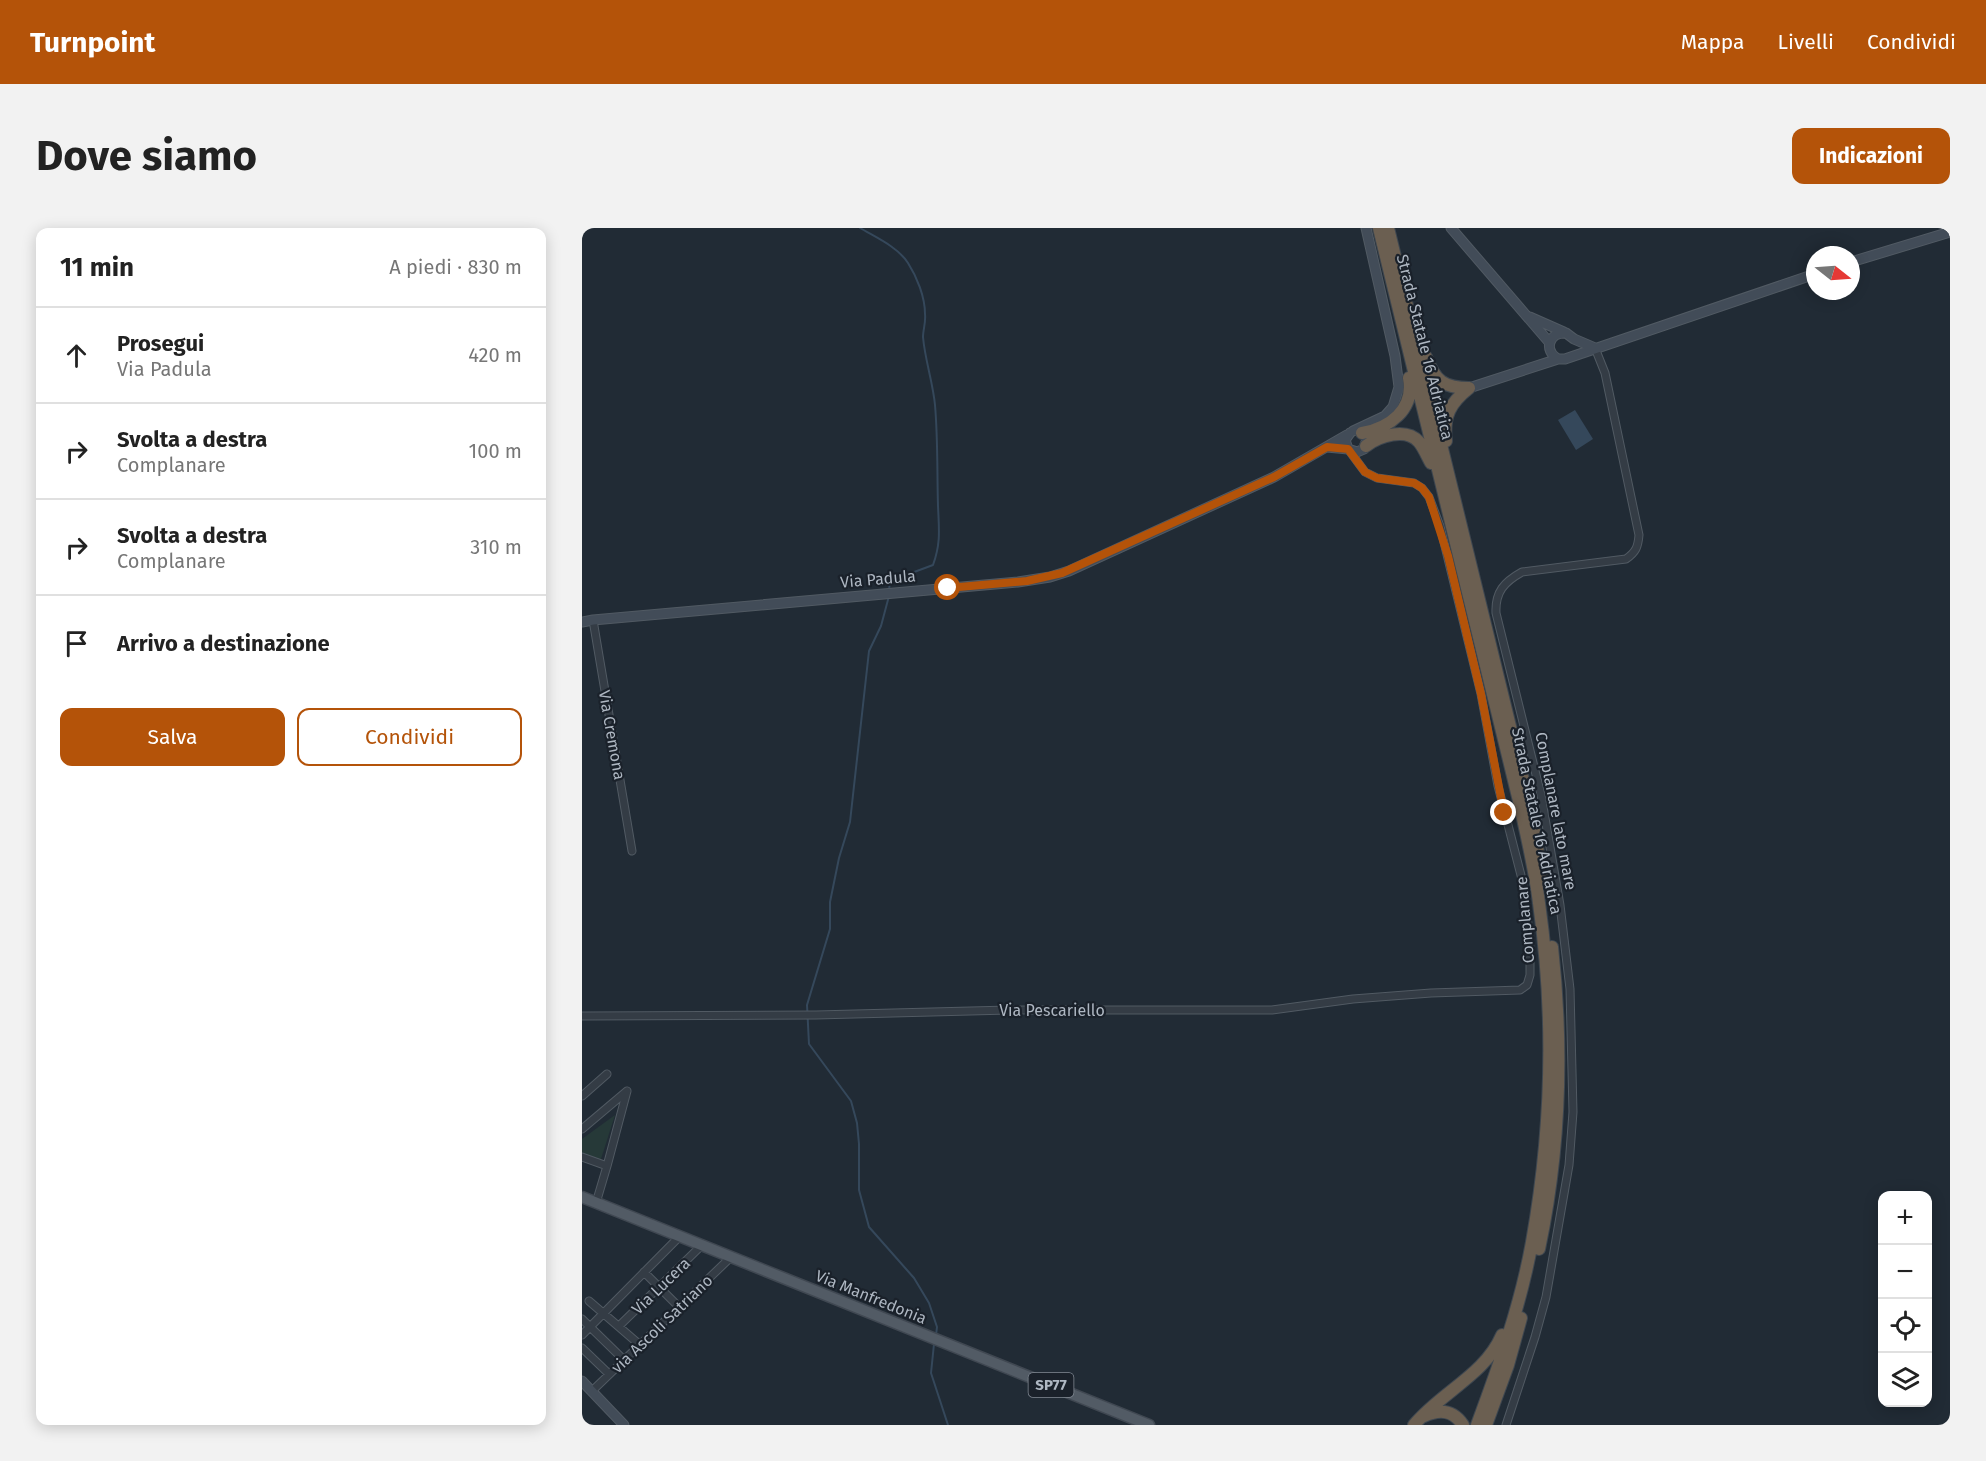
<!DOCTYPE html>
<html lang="it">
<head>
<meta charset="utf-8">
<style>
	:root { --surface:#fff; --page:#f2f2f2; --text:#222; --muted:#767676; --line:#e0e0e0; --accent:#b45309 }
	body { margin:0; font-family:"Fira Sans",sans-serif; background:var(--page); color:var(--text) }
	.controls { position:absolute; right:18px; bottom:18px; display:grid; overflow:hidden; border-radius:12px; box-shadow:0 3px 15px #0003 }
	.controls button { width:54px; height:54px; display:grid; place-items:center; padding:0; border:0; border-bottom:2px solid var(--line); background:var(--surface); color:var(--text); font:30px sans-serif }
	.compass { position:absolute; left:1224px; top:18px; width:54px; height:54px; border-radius:50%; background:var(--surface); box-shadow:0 3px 15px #0003; rotate:107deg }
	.stop { position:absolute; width:18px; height:18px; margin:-14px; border:4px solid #b45309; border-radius:50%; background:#fff }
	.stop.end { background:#b45309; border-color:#fff; box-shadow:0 2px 6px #0008 }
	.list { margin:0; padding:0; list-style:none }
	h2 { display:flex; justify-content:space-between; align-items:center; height:78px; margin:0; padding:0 24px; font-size:26px }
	h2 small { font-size:20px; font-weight:400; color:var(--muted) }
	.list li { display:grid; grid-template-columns:39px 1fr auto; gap:18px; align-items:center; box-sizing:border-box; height:96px; padding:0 24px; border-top:2px solid var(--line) }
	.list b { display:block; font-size:22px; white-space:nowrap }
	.list p { margin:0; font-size:20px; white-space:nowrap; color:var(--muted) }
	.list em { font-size:20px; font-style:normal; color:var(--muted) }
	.actions { display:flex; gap:12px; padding:18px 24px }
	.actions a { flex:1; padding:14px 0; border:2px solid var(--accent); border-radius:12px; text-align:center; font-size:21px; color:var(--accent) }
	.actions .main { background:var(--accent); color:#fff }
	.icon { flex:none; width:33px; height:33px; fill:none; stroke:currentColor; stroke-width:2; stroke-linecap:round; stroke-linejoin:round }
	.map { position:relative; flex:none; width:1368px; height:1197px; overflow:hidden; border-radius:12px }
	header { display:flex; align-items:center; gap:36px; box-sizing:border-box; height:84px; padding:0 30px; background:var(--accent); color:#fff }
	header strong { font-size:28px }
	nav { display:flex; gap:33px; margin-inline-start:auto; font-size:21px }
	.intro { display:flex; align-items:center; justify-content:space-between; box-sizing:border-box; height:144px; padding:0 36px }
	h1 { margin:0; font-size:42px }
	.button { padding:15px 27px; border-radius:12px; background:var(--accent); color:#fff; font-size:21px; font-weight:700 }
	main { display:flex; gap:36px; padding:0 36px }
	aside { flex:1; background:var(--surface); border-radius:12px; box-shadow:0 3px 15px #0003 }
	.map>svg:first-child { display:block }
</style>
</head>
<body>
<header>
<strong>Turnpoint</strong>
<nav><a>Mappa</a><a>Livelli</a><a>Condividi</a></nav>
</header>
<div class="intro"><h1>Dove siamo</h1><a class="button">Indicazioni</a></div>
<main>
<aside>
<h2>11 min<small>A piedi · 830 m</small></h2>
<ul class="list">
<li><svg class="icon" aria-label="ahead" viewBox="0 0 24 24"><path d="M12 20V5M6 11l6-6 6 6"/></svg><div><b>Prosegui</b><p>Via Padula</p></div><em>420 m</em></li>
<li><svg class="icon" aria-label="right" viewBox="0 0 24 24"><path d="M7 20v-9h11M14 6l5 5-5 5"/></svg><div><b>Svolta a destra</b><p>Complanare</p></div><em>100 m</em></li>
<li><svg class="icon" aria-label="right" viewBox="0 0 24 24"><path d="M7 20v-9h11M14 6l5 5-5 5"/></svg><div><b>Svolta a destra</b><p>Complanare</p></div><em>310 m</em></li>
<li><svg class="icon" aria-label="arrive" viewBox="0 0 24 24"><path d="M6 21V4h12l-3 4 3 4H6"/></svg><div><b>Arrivo a destinazione</b></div></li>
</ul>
<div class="actions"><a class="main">Salva</a><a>Condividi</a></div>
</aside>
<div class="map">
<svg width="1368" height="1197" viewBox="0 0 1368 1197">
	<rect width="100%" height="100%" fill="#212b35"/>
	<path fill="#263938" d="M33 887 19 931 0 925V911Z"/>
	<path fill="#35485b" d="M993 182 1011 211 994 222 976 192Z"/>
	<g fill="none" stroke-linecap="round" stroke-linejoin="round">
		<path stroke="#35485b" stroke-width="2" d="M278 0C293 9 316 19 326 35 335 49 343 69 343 86 344 94 341 102 341 109 343 132 351 155 353 177 356 211 355 245 356 278 357 301 359 315 351 337L308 353 307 362
			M307 368 299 398 287 423 268 594 257 630 248 674V701L225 777 227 816 269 873 275 895 277 916V962L287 999 332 1050 347 1075 355 1099 354 1107
			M352 1116 349 1145 366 1197"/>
		<g stroke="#515a63" stroke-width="9">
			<path id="street" d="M11 392 50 623
				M0 788 234 787 427 782H690L771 771 849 765 938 762 945 757 948 747V721L943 663 916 558 899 466 858 298 847 269 840 260 832 255 795 250 783 244 766 221
				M0 868 25 846
				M0 901 45 863
				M0 929 25 938 45 863
				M14 975 25 938
				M62 1044 97 1079
				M7 1073 58 1117
				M0 1091 42 1132
				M37 1098 120 1017
				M0 1107 98 1008
				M0 1120 27 1146
				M10 1163 149 1029
				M924 1197 953 1109 964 1069 987 937 991 884 988 761 978 677 959 567 914 385C913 364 922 354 940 344L1044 331C1054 324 1056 319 1057 307L1023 145 1013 120"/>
		</g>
		<g stroke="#515a63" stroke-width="11">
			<path id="secondary" d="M869 0 967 114
				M1269 34 1368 4
				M948 89 982 104
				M976 131C961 122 967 104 984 105L992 111 1013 120
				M887 160 976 131H983L1233 46
				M771 203 803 188 811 179 817 159 813 128 784 0
				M745 219 766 221 775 224 782 221 784 214
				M766 221 763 212 768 205
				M0 394 11 392 436 354 468 349 487 343 692 249 765 207
				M0 1153 42 1197"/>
		</g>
		<g stroke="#404852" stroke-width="13">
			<path id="primary" d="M0 969 567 1197"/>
		</g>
		<g stroke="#3e4750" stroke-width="14">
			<path id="highway" d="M797 0 938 577C945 610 953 642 957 675 973 788 970 903 950 1014 939 1076 917 1138 895 1197
				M806 0 947 576 961 651
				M844 129C853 153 862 160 887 160
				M780 205C807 200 833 182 827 150
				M864 213C861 188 868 175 887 160
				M784 218C797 208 824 199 837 214 842 220 845 228 849 235
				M957 1021C978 922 981 818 970 719
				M842 1188C858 1181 871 1182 881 1197
				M832 1197C859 1164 903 1147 920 1107
				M904 1197 926 1137 939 1090"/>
		</g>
		<use href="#street" stroke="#343c45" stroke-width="7"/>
		<use href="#secondary" stroke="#424c58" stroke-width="9"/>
		<use href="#primary" stroke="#525b65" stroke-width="10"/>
		<use href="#highway" stroke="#6b5f51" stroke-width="12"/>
	</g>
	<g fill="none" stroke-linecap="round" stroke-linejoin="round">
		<path stroke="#b45309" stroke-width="8" d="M366 360 445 353 480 345 692 249 745 219 766 221 783 244 795 250 832 255 840 260 847 269 866 328 899 466 922 585"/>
	</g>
	<g text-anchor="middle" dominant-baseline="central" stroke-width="4.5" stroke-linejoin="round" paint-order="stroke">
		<rect fill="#1a212a" stroke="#828a94" stroke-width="1.5" x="446.5" y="1145" width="45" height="24" rx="4.5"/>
		<g font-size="15" font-weight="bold" fill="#aeb7c2">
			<text x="469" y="1157">SP77</text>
		</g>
		<g font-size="16" fill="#aeb7c2" stroke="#1a212a">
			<text transform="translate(843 119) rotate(76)">Strada Statale 16 Adriatica</text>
			<text transform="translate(296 351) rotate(-5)">Via Padula</text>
			<text transform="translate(30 507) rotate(80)">Via Cremona</text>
			<text transform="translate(974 583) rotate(79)">Complanare lato mare</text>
			<text transform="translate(955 593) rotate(78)">Strada Statale 16 Adriatica</text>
			<text transform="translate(943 692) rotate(-95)">Complanare</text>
			<text x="470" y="782">Via Pescariello</text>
			<text transform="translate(79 1058) rotate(-44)">Via Lucera</text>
			<text transform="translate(289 1069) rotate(22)">Via Manfredonia</text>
			<text transform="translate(80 1096) rotate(-44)">via Ascoli Satriano</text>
		</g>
	</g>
</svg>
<div class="controls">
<button>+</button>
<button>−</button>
<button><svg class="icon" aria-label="locate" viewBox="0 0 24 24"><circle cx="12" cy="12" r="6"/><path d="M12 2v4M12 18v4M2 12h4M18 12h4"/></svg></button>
<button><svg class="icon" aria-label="layers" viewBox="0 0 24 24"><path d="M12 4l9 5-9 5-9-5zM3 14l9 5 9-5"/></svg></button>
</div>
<svg class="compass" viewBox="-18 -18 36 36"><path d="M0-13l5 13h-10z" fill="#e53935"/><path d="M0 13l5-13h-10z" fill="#767676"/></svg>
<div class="stop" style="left:366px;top:360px"></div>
<div class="stop end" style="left:922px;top:585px"></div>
</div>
</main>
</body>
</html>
